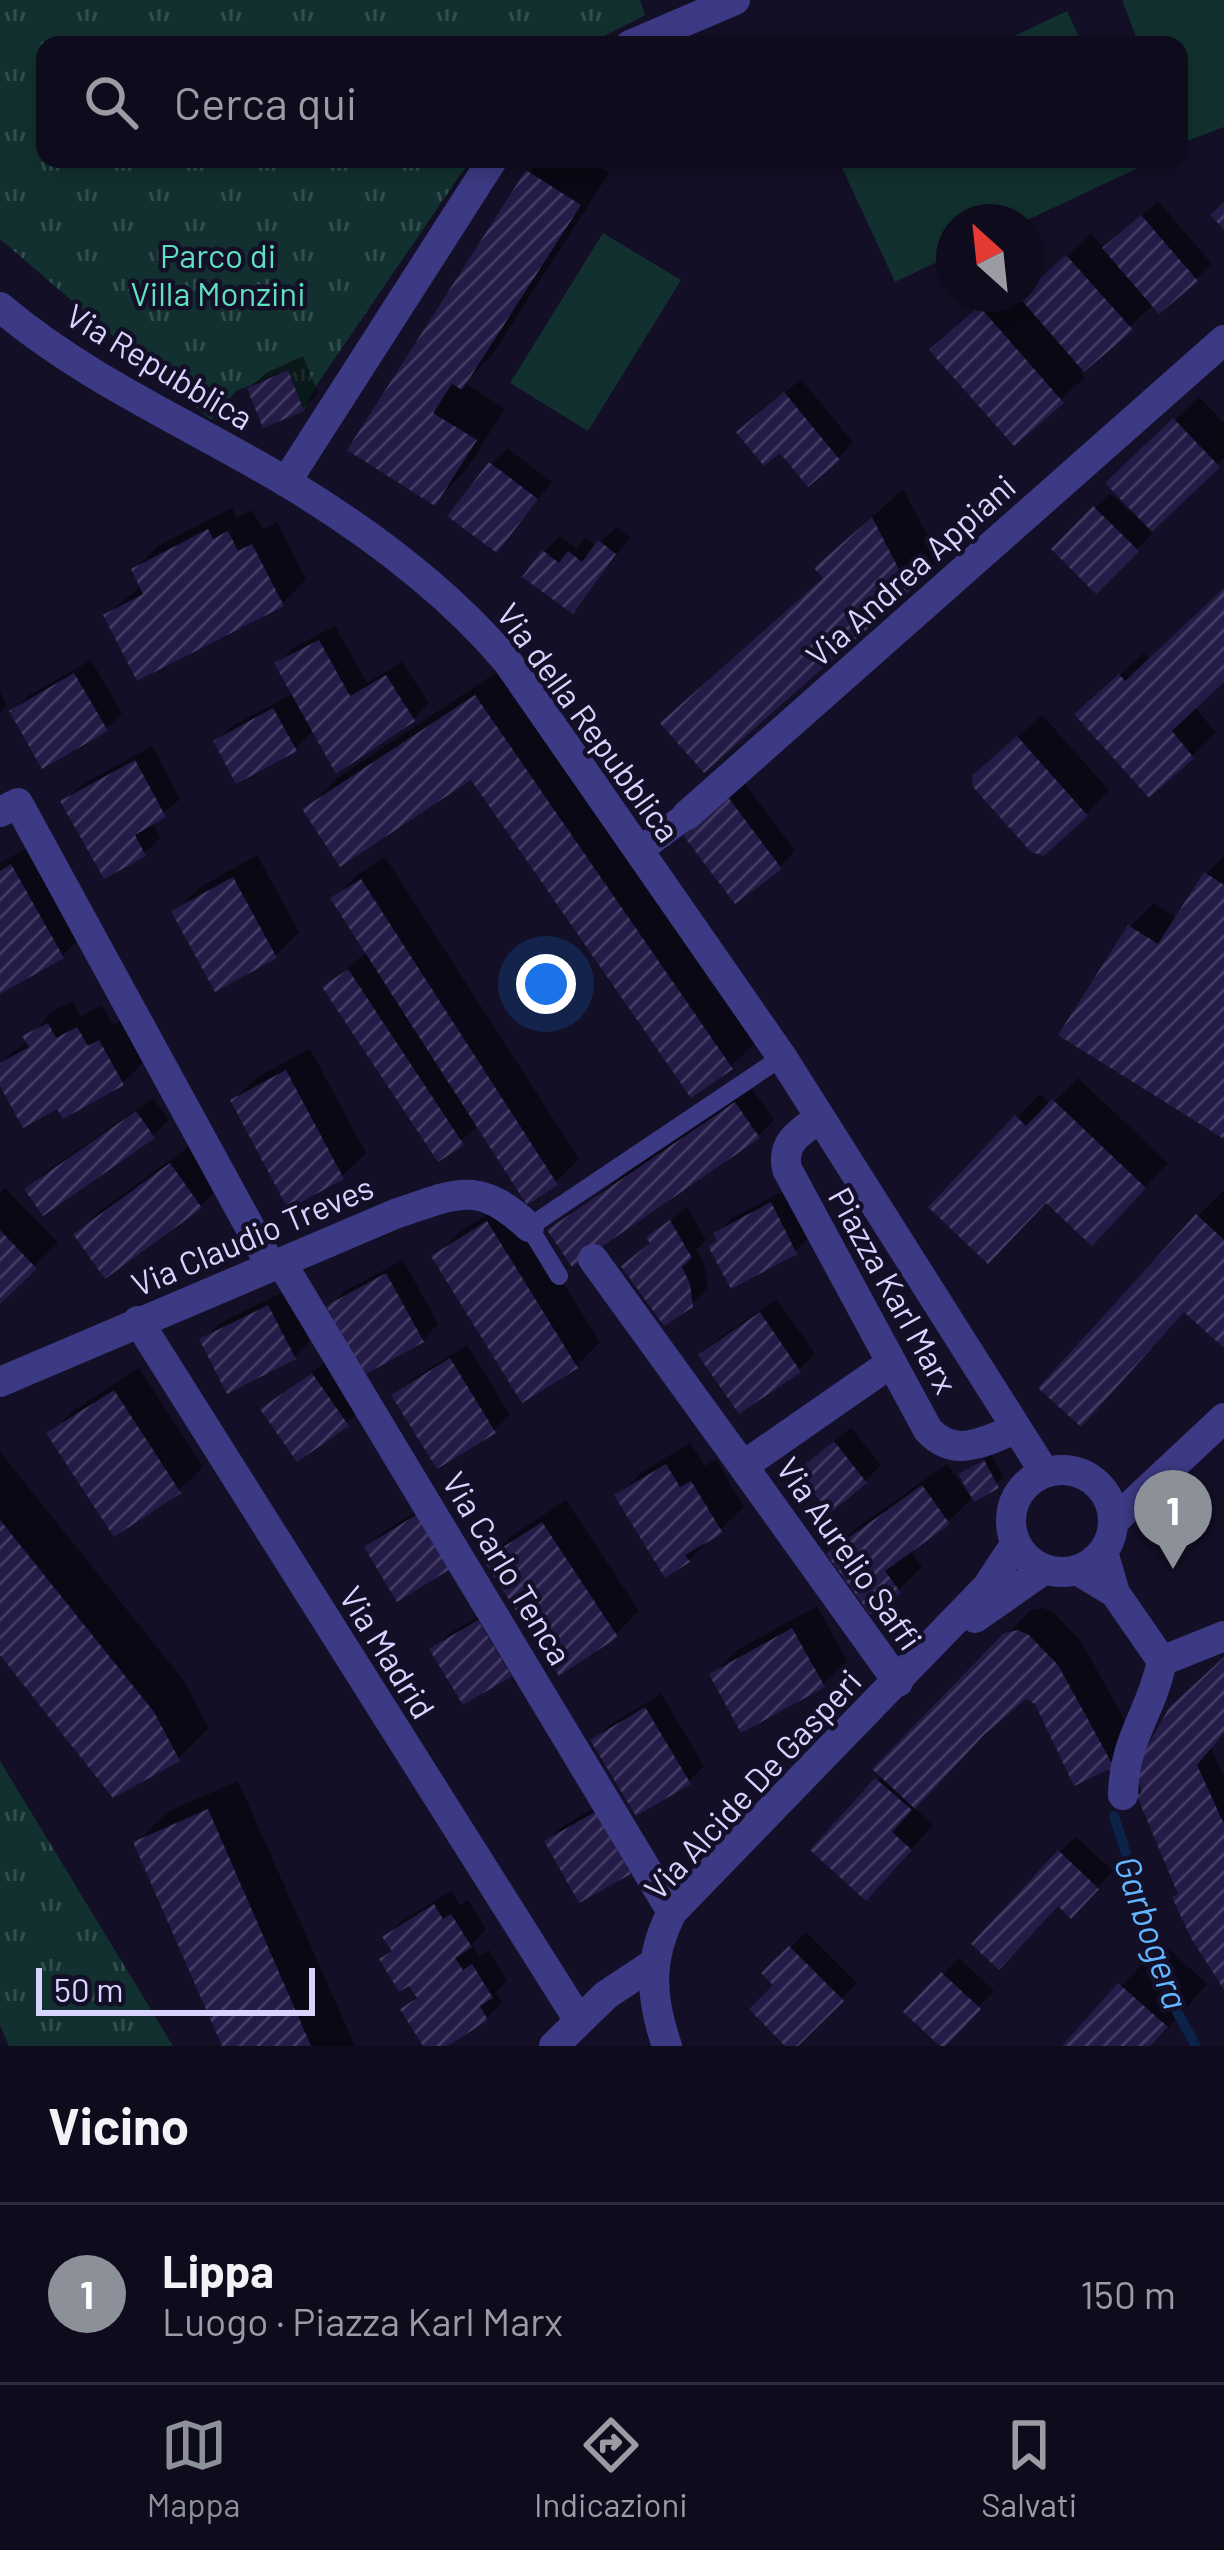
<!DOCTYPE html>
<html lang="it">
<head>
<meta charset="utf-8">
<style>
	:root { --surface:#0e0b1c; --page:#171425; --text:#f1f3f6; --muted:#9b9ba3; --line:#2e2b3b; --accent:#8c9099 }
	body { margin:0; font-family:Barlow,sans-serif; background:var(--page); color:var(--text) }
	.compass { position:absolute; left:936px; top:204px; width:108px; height:108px; border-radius:50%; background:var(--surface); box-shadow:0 6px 18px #0003; rotate:333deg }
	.scale { position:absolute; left:36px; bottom:30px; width:279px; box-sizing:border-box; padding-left:12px; border:6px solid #d9d4ff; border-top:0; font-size:33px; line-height:42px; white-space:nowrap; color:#d9d4ff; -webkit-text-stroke:9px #130f26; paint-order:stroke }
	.you { position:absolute; left:546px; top:984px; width:42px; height:42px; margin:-30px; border:9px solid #fff; border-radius:50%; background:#1a73e8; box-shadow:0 0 0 18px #1a73e833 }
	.badge { display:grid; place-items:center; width:78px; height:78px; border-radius:50%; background:var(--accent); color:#fff; font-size:39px; font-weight:700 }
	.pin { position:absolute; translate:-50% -99px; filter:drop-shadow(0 3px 6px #0008) }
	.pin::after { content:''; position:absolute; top:63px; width:42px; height:36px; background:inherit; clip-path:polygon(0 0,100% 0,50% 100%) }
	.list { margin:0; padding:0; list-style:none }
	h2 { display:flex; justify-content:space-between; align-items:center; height:156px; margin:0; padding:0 48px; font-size:51px }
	h2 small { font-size:39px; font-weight:400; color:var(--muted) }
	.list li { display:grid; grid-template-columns:78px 1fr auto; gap:36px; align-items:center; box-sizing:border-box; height:180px; padding:0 48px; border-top:3px solid var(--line) }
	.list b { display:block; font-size:45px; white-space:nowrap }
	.list p { margin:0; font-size:39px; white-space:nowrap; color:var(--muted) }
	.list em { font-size:39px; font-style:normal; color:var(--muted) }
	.icon { flex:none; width:66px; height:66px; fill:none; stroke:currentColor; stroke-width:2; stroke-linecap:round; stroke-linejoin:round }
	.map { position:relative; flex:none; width:1224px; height:2046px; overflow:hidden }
	.search { position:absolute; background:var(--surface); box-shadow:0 6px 18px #0003; left:36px; right:36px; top:36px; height:132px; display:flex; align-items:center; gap:30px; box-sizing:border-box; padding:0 42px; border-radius:24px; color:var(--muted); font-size:45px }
	.sheet { height:336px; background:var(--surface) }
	nav { display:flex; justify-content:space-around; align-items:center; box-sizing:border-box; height:168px; border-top:3px solid var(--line); background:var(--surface); font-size:33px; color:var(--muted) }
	nav a { display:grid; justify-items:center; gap:6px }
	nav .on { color:var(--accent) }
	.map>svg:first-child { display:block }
</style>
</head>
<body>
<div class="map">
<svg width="1224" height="2046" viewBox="0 0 1224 2046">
	<defs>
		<pattern id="park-tufts" width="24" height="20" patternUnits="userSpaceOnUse" patternTransform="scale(3)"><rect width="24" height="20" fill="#12302f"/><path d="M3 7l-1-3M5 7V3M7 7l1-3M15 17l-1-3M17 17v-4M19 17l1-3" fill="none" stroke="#344d4e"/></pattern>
		<pattern id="building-hatch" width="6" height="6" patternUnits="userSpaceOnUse" patternTransform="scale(3)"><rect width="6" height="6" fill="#241b47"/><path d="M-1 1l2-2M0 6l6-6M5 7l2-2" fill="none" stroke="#433b63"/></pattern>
	</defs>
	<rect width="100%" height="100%" fill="#130f26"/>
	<path fill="url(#park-tufts)" d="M0 0H640L645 15 587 45H45V159H471L316 386 304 411 287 370 236 391 211 420 0 239Z
		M0 1761 173 2046H9L0 2025Z"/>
	<path fill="#12302f" d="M1122 0H1224V127L1179 144V45H1139Z
		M1067 11 1083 45H995Z
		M838 159H1136L1140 167 1023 222H954V254L895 282Z
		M603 233 681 280 588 431 510 383Z"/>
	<path fill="#0007" d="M542 159H587L609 173 492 355 465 383 505 409 465 471 435 502 352 449 529 172Z
		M1158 201 1212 264 1196 279 1154 304 1080 372 1085 377 1014 442 956 327 994 294H1012L1019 301 1091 234 1105 249Z
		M303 356 318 393 303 409 250 388 266 373Z
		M801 379 853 442 838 458 756 417Z
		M1199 397 1224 423V458L1149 530 1152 534 1096 590 1055 549 1110 493 1131 513 1135 509 1133 459Z
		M507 448 552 482 496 549 491 464Z
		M903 489 939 558 908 589 826 576 849 538Z
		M232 508 237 518 252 510 263 529 277 522 306 579 283 603 138 677 107 615 142 585 134 570 158 546Z
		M616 527 630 537 573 610 544 552 560 536 576 548 586 538 597 546Z
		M1224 590V678L1194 706 1216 733 1192 756 1102 691 1144 653 1150 660Z
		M335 626 367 683 402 662 429 703 413 719 315 729 295 749 216 742 232 726 294 693 278 664 293 648Z
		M91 660 122 713 106 729 12 712 28 696Z
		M506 666 762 1036 731 1066 692 1094 471 776 306 810 336 779Z
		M0 692 7 706 0 713Z
		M1042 715 1109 790 1086 814 1000 752Z
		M152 746 180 799 152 822 160 838 144 853 64 801 80 786Z
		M741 779 795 851 780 867 681 828Z
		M36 843 86 932 62 956 0 991V863Z
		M257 855 299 932 275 956 175 911 199 888Z
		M1224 856V1135L1130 927 1154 903 1178 919 1206 874Z
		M385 857 579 1159 556 1182 479 1125 439 1158 325 987 368 951 334 899 357 875Z
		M72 1001 81 1017 102 1005 113 1025 124 1018 146 1059 123 1083 58 1105 0 1080V1063L28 1040 50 1013Z
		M310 1049 366 1153 342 1176 233 1100 257 1077Z
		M1078 1078 1168 1163 1115 1219 1017 1118 1040 1094 1051 1105Z
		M752 1089 774 1120 758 1136 583 1207 635 1166Z
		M153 1098 169 1120 153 1136 43 1211 28 1189 43 1174Z
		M195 1142 224 1183 201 1206 77 1234 100 1211Z
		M5 1188 58 1243 0 1300V1193Z
		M787 1189 811 1235 796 1251 732 1285 716 1234 732 1218Z
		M1224 1190V1344L1186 1310 1081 1422 1198 1216Z
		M511 1200 600 1342 576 1366 435 1257 458 1233Z
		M687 1207 706 1240 696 1250 705 1267 708 1289 691 1305 650 1237Z
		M403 1260 438 1324 423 1340 330 1307 345 1291Z
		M284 1291 310 1341 294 1357 203 1340 219 1324Z
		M777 1299 815 1354 799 1370 702 1355 718 1339Z
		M467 1345 510 1415 494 1431 395 1396 411 1380Z
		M328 1360 362 1408 347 1423 264 1409Z
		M139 1368 203 1467 179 1490 50 1434 74 1410Z
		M851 1428 881 1465 865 1481 816 1456Z
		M690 1443 705 1466 716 1459 744 1507 688 1560 618 1496 642 1472Z
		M0 1452 184 1681 209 1728 178 1759 0 1650Z
		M992 1455 1004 1478 974 1496 948 1522 910 1549 922 1567 899 1590 830 1554 854 1530 947 1464 968 1494 972 1492 962 1474Z
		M566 1500 639 1611 616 1634 486 1561 510 1537Z
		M432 1502 463 1552 367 1547 383 1532Z
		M495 1606 526 1658 510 1674 433 1649 449 1634Z
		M817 1606 847 1661 823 1684 713 1674 736 1651Z
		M1043 1608 1053 1612 1081 1641 1136 1741 1112 1765 1026 1695 913 1807 933 1825 890 1873 814 1849 882 1775 944 1698 1031 1610Z
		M1224 1658V1729L1211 1747 1224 1776V1984L1180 1893 1172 1710Z
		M661 1694 704 1766 689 1781 594 1740 610 1725Z
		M238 1781 355 2046H225L136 1843 167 1812Z
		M611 1798 645 1856 629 1871 548 1841 563 1826Z
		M1076 1837 1113 1871 1071 1915 1060 1852Z
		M451 1891 460 1905 468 1900 486 1929 472 1944 479 1956 489 1950 507 1980 496 1992 502 2002 487 2018 437 2046 404 2009 418 1995 383 1960 394 1949 386 1937 402 1921Z
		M806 1932 857 1983 794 2046H789L777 1985 765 1973Z
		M1162 1943 1207 1984 1152 2046H1066Z
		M959 1958 994 1991 943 2045 908 2012Z"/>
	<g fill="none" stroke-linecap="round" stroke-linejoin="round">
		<path stroke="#0c2248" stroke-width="10" d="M1114 1816 1176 2010 1196 2046"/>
	</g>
	<path fill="url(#building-hatch)" d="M526 170 581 205 462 390 452 384 433 413 477 440 435 506 347 450Z
		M1224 202V230L1210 215Z
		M1141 215 1198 281 1159 314 1102 248Z
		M1066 255 1133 330 1084 372 1019 297Z
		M979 306 1064 403 1014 446 929 350Z
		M288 370 304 411 263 428 247 388Z
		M784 392 840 460 808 487 780 453 764 466 736 432Z
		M1173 418 1220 467 1152 532 1105 483Z
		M489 462 538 499 497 553 447 516Z
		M1093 506 1139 551 1096 594 1051 549Z
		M872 517 910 591 704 773 660 723 823 578 814 568Z
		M208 529 213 539 228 531 238 551 252 544 284 606 137 681 103 615 143 594 131 569Z
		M598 540 616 554 573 614 522 577 542 550 559 563 568 551 582 562Z
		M1224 588V682L1172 731 1194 758 1149 798 1074 714 1119 674 1125 681Z
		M319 640 350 696 386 675 415 721 336 774 274 663Z
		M74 673 108 731 42 769 9 711Z
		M475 695 733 1069 691 1098 471 780 340 867 302 809Z
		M273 708 297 751 236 784 213 741Z
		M1017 736 1088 816 1044 856 1031 852 973 787 972 776Z
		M135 760 166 817 135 835 146 856 104 879 60 801Z
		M724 792 782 869 735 904 677 827Z
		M11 864 64 958 0 994V871Z
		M1204 872 1224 885V1139L1058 1035 1128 925 1158 944Z
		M233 877 277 958 215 992 171 911Z
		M361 879 558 1185 527 1205 330 898Z
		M348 969 464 1145 438 1162 322 987Z
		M48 1023 56 1038 77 1027 88 1046 99 1040 124 1085 63 1119 57 1109 23 1128 0 1086V1063L29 1047 22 1036Z
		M286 1070 344 1179 288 1209 230 1100Z
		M1052 1099 1146 1188 1092 1246 1046 1203 988 1264 928 1207 1015 1115 1026 1126Z
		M735 1102 760 1138 572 1267 547 1230Z
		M136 1111 155 1138 43 1216 24 1189Z
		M170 1163 202 1208 105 1279 73 1234Z
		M771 1202 797 1254 731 1289 708 1246 717 1241 713 1233Z
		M1196 1214 1224 1240V1348L1184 1312 1081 1427 1038 1388Z
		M670 1220 692 1258 682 1267 690 1284 693 1307 664 1326 621 1266 650 1243 646 1237Z
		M487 1221 578 1368 522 1403 431 1256Z
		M0 1230 37 1269 0 1304Z
		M386 1273 424 1342 364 1375 326 1306Z
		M268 1305 296 1359 227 1394 199 1339Z
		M760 1312 801 1372 739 1414 698 1355Z
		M450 1358 496 1433 437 1469 391 1395Z
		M312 1373 349 1426 297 1462 260 1409Z
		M114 1390 181 1493 114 1537 46 1433Z
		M834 1441 867 1483 830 1513 796 1472Z
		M984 1460 999 1488 974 1502 958 1474Z
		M666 1464 680 1487 691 1481 723 1533 685 1555 690 1562 665 1578 614 1495Z
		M922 1485 950 1524 885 1571 901 1593 870 1614 826 1554Z
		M416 1515 449 1570 397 1602 364 1547Z
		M0 1520 154 1712 180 1761 113 1798 0 1655Z
		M542 1522 618 1637 559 1676 483 1560Z
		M478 1620 512 1676 463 1705 429 1649Z
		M792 1628 825 1687 741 1733 709 1674Z
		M1018 1630 1029 1635 1058 1665 1114 1767 1074 1786 1035 1704 1026 1699 984 1735 915 1809 872 1769 1004 1633Z
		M1224 1657V1733L1197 1765 1224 1824V1990L1191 1938 1172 1897 1178 1894 1137 1796 1142 1792 1134 1769 1169 1708Z
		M645 1707 691 1784 636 1816 590 1740Z
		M875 1778 912 1810 892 1832 912 1850 866 1901 810 1850Z
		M208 1809 311 2046H222L133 1842Z
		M595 1812 631 1874 579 1903 544 1841Z
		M1058 1850 1099 1889 1071 1919 1058 1906 999 1970 971 1944Z
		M434 1904 443 1919 451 1914 472 1947 455 1958 463 1970 472 1964 493 1998 480 2006 488 2020 448 2046H423L400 2009 417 1998 409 1986 399 1992 379 1959 392 1951 382 1937Z
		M789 1946 844 2001 798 2046H785L749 2009 773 1985 761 1973Z
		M941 1972 981 2009 946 2046H940L903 2012Z
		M1118 1983 1168 2027 1151 2046H1062Z"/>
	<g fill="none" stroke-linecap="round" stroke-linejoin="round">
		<path stroke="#3d3a85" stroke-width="18" d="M559 1276 529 1227 782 1057"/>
		<path stroke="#3d3a85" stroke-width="27" d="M640 850 687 815"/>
		<path stroke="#3d3a85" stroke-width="30" d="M630 45 735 0
			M286 482 493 159
			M0 812 18 803 271 1266
			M687 815 1224 340
			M820 1118C800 1132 781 1142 787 1169L928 1430C952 1456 977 1445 1006 1433
			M593 1259 743 1466
			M281 1262 672 1912
			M138 1321 578 2019
			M891 1363 743 1466 898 1682
			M0 1382 395 1214C458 1193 477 1179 529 1227
			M1113 1522 1224 1418
			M1103 1552 1115 1593 1162 1661C1151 1714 1124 1738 1123 1795
			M1077 1570 1115 1593
			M1162 1661 1224 1636
			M554 2046 606 1995 653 1964"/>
		<path stroke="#3d3a85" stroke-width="30" d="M0 307C86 380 192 425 288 483 369 532 446 589 507 661L782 1057 1045 1473
			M1011 1521a51 51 0 1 1 102 0a51 51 0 1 1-102 0Z
			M975 1618 1045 1569
			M667 2046C650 1997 648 1958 672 1912L987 1587 1016 1543"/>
	</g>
	<g text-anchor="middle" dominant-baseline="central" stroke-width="9" stroke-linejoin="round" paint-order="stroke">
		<g font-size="33" fill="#5fe0c0" stroke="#130f26">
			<text x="218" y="255">Parco di<tspan x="218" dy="38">Villa Monzini</tspan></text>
		</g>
		<g font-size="33" fill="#d9d4ff" stroke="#130f26">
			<text transform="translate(160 366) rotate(31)">Via Repubblica</text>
			<text transform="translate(910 570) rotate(-42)">Via Andrea Appiani</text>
			<text transform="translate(589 722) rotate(54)">Via della Repubblica</text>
			<text transform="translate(252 1235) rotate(-23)">Via Claudio Treves</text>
			<text transform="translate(894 1290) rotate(61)">Piazza Karl Marx</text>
			<text transform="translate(850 1553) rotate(55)">Via Aurelio Saffi</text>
			<text transform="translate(508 1568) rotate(59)">Via Carlo Tenca</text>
			<text transform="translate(388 1652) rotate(58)">Via Madrid</text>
			<text transform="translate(752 1784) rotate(-47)">Via Alcide De Gasperi</text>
		</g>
		<g font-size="36" font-style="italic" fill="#62b6ff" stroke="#130f26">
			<text transform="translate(1153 1932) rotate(71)">Garbogera</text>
		</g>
	</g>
</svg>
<svg class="compass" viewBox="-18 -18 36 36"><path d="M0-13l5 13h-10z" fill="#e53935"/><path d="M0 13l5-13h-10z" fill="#9b9ba3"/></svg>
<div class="scale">50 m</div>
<div class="you"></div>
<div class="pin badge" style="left:1173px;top:1569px">1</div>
<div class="search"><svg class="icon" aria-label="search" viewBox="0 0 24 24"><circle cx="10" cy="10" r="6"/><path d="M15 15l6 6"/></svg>Cerca qui</div>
</div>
<section class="sheet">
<h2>Vicino<small></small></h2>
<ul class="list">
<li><span class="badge">1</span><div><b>Lippa</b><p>Luogo · Piazza Karl Marx</p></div><em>150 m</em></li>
</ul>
</section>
<nav>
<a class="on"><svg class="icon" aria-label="map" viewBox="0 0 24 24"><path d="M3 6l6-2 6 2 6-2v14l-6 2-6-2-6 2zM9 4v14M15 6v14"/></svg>Mappa</a>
<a><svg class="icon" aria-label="directions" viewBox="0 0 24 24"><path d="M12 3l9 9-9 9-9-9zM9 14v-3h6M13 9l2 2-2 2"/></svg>Indicazioni</a>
<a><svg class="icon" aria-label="saved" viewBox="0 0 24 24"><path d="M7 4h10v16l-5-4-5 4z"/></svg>Salvati</a>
</nav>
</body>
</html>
